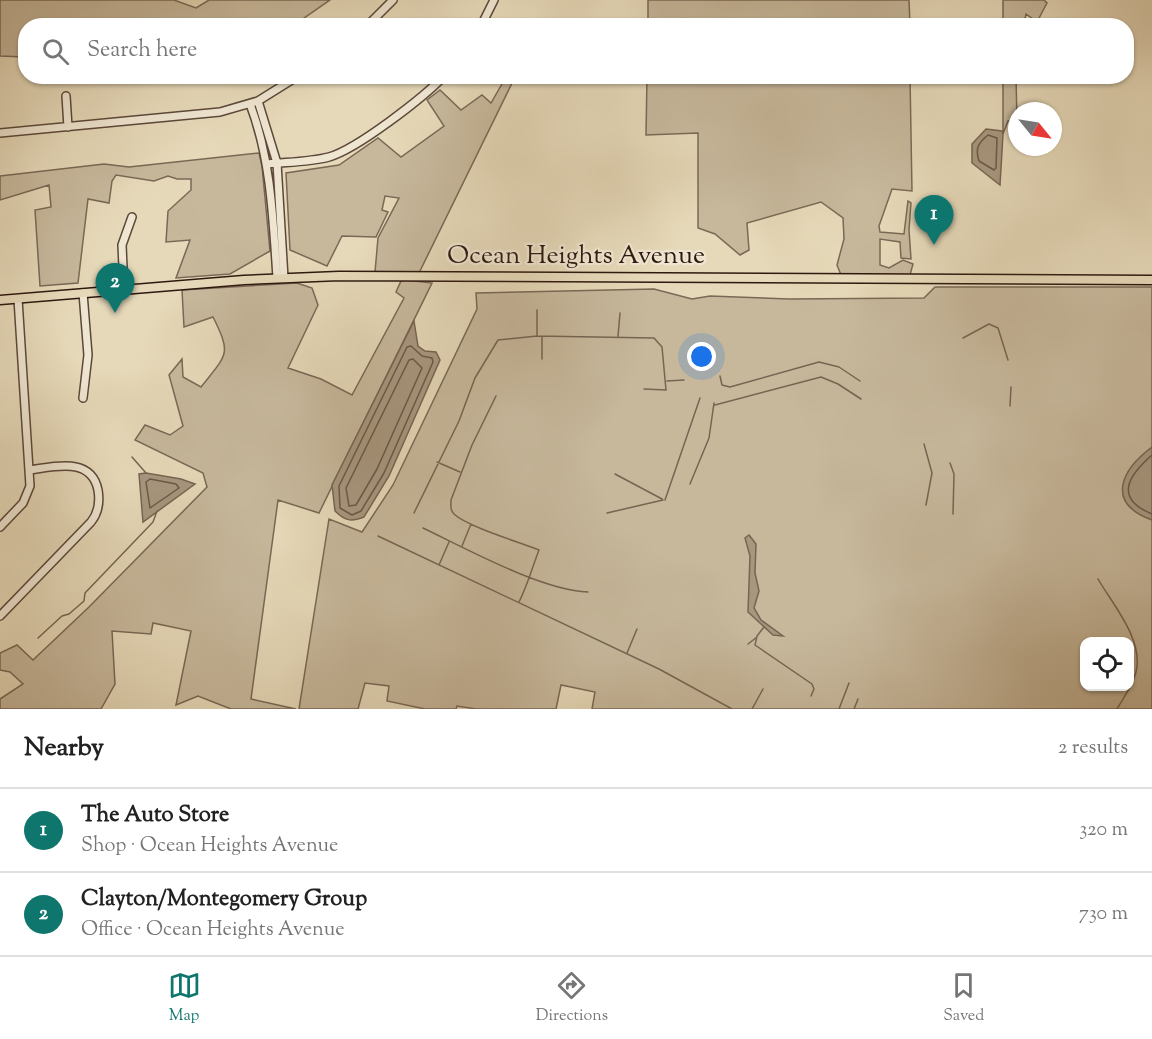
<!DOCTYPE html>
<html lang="en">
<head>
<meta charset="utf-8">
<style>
	:root { --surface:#fff; --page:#f6f6f6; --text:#222; --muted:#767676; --line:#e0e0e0; --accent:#0f766e }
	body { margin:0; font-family:"Sorts Mill Goudy",serif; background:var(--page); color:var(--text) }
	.controls { position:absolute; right:18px; bottom:18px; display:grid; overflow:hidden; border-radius:12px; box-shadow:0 2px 4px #0004 }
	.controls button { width:54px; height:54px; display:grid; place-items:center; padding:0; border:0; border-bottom:2px solid var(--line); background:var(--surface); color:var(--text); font:30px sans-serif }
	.compass { position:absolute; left:1008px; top:102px; width:54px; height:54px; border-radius:50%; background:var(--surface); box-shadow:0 2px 4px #0004; rotate:120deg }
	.you { position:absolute; left:702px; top:357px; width:21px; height:21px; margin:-15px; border:4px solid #fff; border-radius:50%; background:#1a73e8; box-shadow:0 0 0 9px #1a73e833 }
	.badge { display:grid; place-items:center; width:39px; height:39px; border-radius:50%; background:var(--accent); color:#fff; font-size:20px; font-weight:700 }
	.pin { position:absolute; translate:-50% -50px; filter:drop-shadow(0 2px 3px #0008) }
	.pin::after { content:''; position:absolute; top:32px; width:21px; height:18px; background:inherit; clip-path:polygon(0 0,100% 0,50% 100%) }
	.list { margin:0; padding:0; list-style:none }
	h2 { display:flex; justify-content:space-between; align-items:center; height:78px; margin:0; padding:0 24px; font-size:26px }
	h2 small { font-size:20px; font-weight:400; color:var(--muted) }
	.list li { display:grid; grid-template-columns:39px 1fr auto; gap:18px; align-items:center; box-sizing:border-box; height:84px; padding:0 24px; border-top:2px solid var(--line) }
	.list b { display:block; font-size:22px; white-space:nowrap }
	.list p { margin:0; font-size:20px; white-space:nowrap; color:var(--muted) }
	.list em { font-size:20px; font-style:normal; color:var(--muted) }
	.icon { flex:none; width:33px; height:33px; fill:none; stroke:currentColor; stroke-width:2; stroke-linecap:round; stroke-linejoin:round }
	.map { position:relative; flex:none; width:1152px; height:709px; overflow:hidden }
	.search { position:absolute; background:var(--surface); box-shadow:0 2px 4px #0004; left:18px; right:18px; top:18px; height:66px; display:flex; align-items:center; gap:15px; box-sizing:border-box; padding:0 21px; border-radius:24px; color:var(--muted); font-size:22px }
	.sheet { height:246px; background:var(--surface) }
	nav { display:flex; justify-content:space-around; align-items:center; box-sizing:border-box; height:84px; border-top:2px solid var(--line); background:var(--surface); font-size:16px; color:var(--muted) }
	nav a { display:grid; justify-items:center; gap:3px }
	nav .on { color:var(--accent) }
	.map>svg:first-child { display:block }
</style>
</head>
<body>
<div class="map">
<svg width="1152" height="709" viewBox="0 0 1152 709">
	<rect width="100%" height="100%" fill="#e6d9b9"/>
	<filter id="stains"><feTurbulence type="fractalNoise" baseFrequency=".00333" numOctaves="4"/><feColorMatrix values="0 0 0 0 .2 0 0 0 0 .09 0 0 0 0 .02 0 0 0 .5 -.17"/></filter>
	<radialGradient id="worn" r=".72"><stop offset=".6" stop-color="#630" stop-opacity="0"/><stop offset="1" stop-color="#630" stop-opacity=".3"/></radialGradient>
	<path fill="#c7b89c" stroke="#7a6856" stroke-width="1.5" fill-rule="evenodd" d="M0 0H174L196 8 209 0H330L294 25 26 26 25 57 0 56Z
		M648 0H909L910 25H648Z
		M1003 0H1044L1047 3 1037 22 1026 14 1024 24 1027 25H1003Z
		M506 77H515L419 273 375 272 378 238 399 198 385 196 382 210 388 212 376 237 342 236 327 266 290 250 286 173 339 165 378 138 401 157 444 126 427 100 440 90 461 110 482 95 491 103Z
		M647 77H910L912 191 892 189 879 226 880 232 904 234 908 201 911 203 909 230 911 259 901 258 900 242 880 239V265L889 268 903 260 913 264 910 275H841L837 265 844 239 843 218 821 202 747 223 749 250 740 255 715 234 698 228V133L646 135Z
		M1003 77H1016L1017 120 1008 121 1003 134Z
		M259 153 262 166 270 251 230 274 176 278 190 240 166 242 168 211 191 190V179H177L168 176 154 181 116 175 112 181 109 203 88 199 78 283 40 286 35 210 51 207 49 185 0 200V176L104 164 129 167Z
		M406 280 432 283 319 513 278 500 251 699 296 709H231L198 696 176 705 191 631 153 623 151 634 112 631 115 684 101 709H0V699L23 684 10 672 0 670V653L17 645 33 660 89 607 207 487 203 473 135 440 145 425 170 435 183 426 169 375 182 359 183 377 201 387C227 354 232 355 213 317L184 327 182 290 297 283 312 288 318 305 288 368 321 379 352 395 404 298 396 292 401 281Z
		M935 287H1152V709H592L595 692 561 685 556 709H476L457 706 456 709H425L387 701 389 686 365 683 358 709H299L329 519 362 532 393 485 477 309 476 293 654 289 692 299 710 296 790 299 924 298ZM1084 642H1130V686H1084Z"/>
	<path fill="#a7977f" stroke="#776452" stroke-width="1.5" d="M986 129 1002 131 1003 134 1000 185 972 163V144Z
		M414 321 418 346 425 351 436 352 440 360 389 476 364 517C351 522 345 521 335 511L332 485Z
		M1152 447V520C1105 503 1121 470 1152 447Z
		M146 473 181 479 195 484 143 522 139 474Z
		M749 535 756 544 755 573 759 591 754 608 761 620 783 636 773 635 748 612 750 556 745 538Z"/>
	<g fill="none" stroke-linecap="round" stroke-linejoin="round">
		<path stroke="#6a5847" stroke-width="1.5" d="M988 135 997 138 996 168 994 170 979 161C975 149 978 143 988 135Z
			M411 346 422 356 432 358 433 362 384 473 361 511 352 515 340 508 339 486 407 347Z
			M413 359 422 368 377 469 356 505 349 506 346 488 409 360Z
			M1152 455C1129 475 1113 498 1152 514
			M150 479 176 484 179 488 150 508 146 482Z"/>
		<path stroke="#776452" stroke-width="1.5" d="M537 310V336
			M618 336 620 313
			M963 338 989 324 998 328 1008 360
			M542 359V336
			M720 376 722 385 730 387 819 362 839 367 860 381
			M667 381 684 380
			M496 396 472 445 451 500C451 506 450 510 454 514 468 527 519 542 539 550 532 568 528 584 519 602
			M715 405 821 377 838 384 861 399
			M1010 406 1011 387
			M924 444 932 473 926 505
			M132 457 146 473
			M437 462 460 472
			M950 463 954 474 953 514
			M615 474 662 499
			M690 484 709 438 714 403
			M665 500 700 398
			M414 513 459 421 475 378 498 340 537 336 654 338 662 347 666 390 644 389
			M607 513 663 500
			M423 528C467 549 541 590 588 592
			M378 536 659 669 732 709
			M462 546 471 524
			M439 565 449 542
			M1098 579C1113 605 1144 640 1136 672 1133 685 1124 697 1117 709
			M764 627 757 636 755 645 812 684 814 689 811 696
			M38 638 62 616 69 614 84 601 85 593 153 522 157 511
			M748 644 757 637
			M627 653 637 629
			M752 709 763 689
			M839 709 849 683
			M854 709 858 699"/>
		<g stroke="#5c483a" stroke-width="10">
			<path id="minor" d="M367 26 393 0
				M481 26 494 0
				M66 96 68 127
				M258 101 277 163 284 278
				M250 104C271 159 273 219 277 278
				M0 133 220 112 258 101 298 76
				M268 164C288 162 310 162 329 157 357 149 423 98 444 76
				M124 290 122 245 132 217
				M83 398 88 355 83 293
				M0 527 23 503 30 486 18 299
				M0 616 91 522C99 512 100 502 98 490 91 456 54 467 29 470"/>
		</g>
		<g stroke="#2e180f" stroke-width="11">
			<path id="major" d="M0 300 244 280 339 276 1152 280"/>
		</g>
		<use href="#minor" stroke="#efe6d2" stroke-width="7"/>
		<use href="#major" stroke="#e6d9b9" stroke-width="8"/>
	</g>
	<g text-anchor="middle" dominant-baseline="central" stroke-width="4.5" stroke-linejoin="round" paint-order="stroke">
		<g font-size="26" fill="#2e180f" stroke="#efe6d2">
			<text x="576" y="256">Ocean Heights Avenue</text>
		</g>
	</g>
	<rect width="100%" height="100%" filter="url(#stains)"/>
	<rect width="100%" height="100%" fill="url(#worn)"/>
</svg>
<div class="controls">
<button><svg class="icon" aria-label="locate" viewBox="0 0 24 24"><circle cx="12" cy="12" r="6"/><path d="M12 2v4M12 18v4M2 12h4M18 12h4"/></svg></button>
</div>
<svg class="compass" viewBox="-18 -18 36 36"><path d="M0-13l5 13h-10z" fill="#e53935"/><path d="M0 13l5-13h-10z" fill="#767676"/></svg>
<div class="you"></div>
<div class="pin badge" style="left:934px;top:245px">1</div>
<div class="pin badge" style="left:115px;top:313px">2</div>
<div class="search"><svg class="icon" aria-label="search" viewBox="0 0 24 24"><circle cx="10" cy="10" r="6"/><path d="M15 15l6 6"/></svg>Search here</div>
</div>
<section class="sheet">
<h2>Nearby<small>2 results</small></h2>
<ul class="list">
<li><span class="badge">1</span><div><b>The Auto Store</b><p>Shop · Ocean Heights Avenue</p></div><em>320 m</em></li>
<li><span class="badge">2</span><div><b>Clayton/Montegomery Group</b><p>Office · Ocean Heights Avenue</p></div><em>730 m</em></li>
</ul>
</section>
<nav>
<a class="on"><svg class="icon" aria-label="map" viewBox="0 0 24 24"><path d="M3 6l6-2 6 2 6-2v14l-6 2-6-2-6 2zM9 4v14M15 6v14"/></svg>Map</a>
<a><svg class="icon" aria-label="directions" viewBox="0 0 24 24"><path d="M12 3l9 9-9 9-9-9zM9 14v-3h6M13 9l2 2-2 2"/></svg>Directions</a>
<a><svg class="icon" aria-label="saved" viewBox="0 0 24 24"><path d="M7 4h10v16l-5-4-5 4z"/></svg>Saved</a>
</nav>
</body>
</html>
